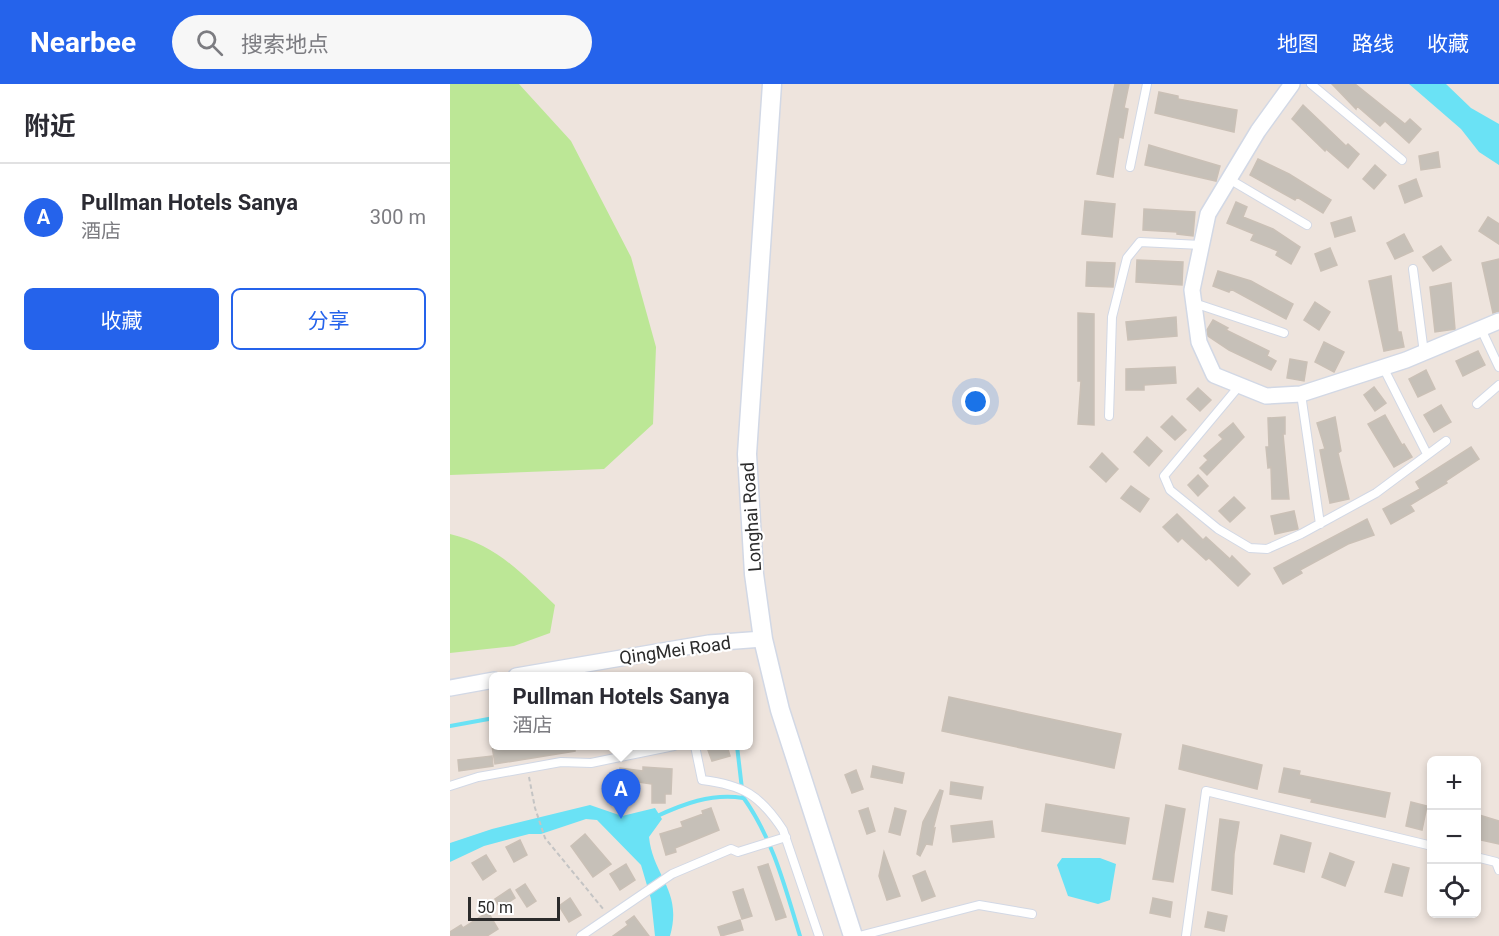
<!DOCTYPE html>
<html lang="zh">
<head>
<meta charset="utf-8">
<style>
	:root { --surface:#fff; --page:#f7f7f7; --text:#2b2b33; --muted:#7c7c81; --line:#e1e1e2; --accent:#2563eb }
	body { margin:0; font-family:Roboto,"Noto Sans SC",sans-serif; background:var(--page); color:var(--text) }
	.controls { position:absolute; right:18px; bottom:18px; display:grid; overflow:hidden; border-radius:9px; box-shadow:0 3px 9px #0003 }
	.controls button { width:54px; height:54px; display:grid; place-items:center; padding:0; border:0; border-bottom:2px solid var(--line); background:var(--surface); color:var(--text); font:30px sans-serif }
	.scale { position:absolute; left:18px; bottom:15px; width:92px; box-sizing:border-box; padding-left:6px; border:3px solid #2b2b2b; border-top:0; font-size:16px; line-height:21px; white-space:nowrap; color:#2b2b2b; -webkit-text-stroke:4px #fff; paint-order:stroke }
	.you { position:absolute; left:526px; top:318px; width:21px; height:21px; margin:-15px; border:4px solid #fff; border-radius:50%; background:#1a73e8; box-shadow:0 0 0 9px #1a73e833 }
	.badge { display:grid; place-items:center; width:39px; height:39px; border-radius:50%; background:var(--accent); color:#fff; font-size:20px; font-weight:700 }
	.pin { position:absolute; translate:-50% -50px; filter:drop-shadow(0 2px 3px #0008) }
	.pin::after { content:''; position:absolute; top:32px; width:21px; height:18px; background:inherit; clip-path:polygon(0 0,100% 0,50% 100%) }
	.popup { position:absolute; left:39px; top:588px; width:264px; height:78px; box-sizing:border-box; display:grid; place-content:center; border-radius:9px; background:var(--surface); filter:drop-shadow(0 2px 4px #0005); font-size:20px; white-space:nowrap; color:var(--muted) }
	.popup b { font-size:22px; color:var(--text) }
	.popup::after { content:''; position:absolute; left:50%; top:100%; margin-left:-12px; border:12px solid transparent; border-top-color:var(--surface) }
	.list { margin:0; padding:0; list-style:none }
	h2 { display:flex; justify-content:space-between; align-items:center; height:78px; margin:0; padding:0 24px; font-size:26px }
	h2 small { font-size:20px; font-weight:400; color:var(--muted) }
	.list li { display:grid; grid-template-columns:39px 1fr auto; gap:18px; align-items:center; box-sizing:border-box; height:108px; padding:0 24px; border-top:2px solid var(--line) }
	.list b { display:block; font-size:22px; white-space:nowrap }
	.list p { margin:0; font-size:20px; white-space:nowrap; color:var(--muted) }
	.list em { font-size:20px; font-style:normal; color:var(--muted) }
	.actions { display:flex; gap:12px; padding:18px 24px }
	.actions a { flex:1; padding:14px 0; border:2px solid var(--accent); border-radius:9px; text-align:center; font-size:21px; color:var(--accent) }
	.actions .main { background:var(--accent); color:#fff }
	.icon { flex:none; width:33px; height:33px; fill:none; stroke:currentColor; stroke-width:2; stroke-linecap:round; stroke-linejoin:round }
	.map { position:relative; flex:none; width:1049px; height:852px; overflow:hidden }
	header { display:flex; align-items:center; gap:36px; box-sizing:border-box; height:84px; padding:0 30px; background:var(--accent); color:#fff }
	header strong { font-size:28px }
	nav { display:flex; gap:33px; margin-inline-start:auto; font-size:21px }
	.search { width:420px; height:54px; background:var(--page); display:flex; align-items:center; gap:15px; box-sizing:border-box; padding:0 21px; border-radius:33px; color:var(--muted); font-size:22px }
	main { display:flex }
	aside { flex:1; background:var(--surface) }
	.map>svg:first-child { display:block }
</style>
</head>
<body>
<header>
<strong>Nearbee</strong>
<div class="search"><svg class="icon" aria-label="search" viewBox="0 0 24 24"><circle cx="10" cy="10" r="6"/><path d="M15 15l6 6"/></svg>搜索地点</div>
<nav><a>地图</a><a>路线</a><a>收藏</a></nav>
</header>
<main>
<aside>
<h2>附近<small></small></h2>
<ul class="list">
<li><span class="badge">A</span><div><b>Pullman Hotels Sanya</b><p>酒店</p></div><em>300 m</em></li>
</ul>
<div class="actions"><a class="main">收藏</a><a>分享</a></div>
</aside>
<div class="map">
<svg width="1049" height="852" viewBox="0 0 1049 852">
	<rect width="100%" height="100%" fill="#eee4dd"/>
	<path fill="#bce796" d="M0 0H69L121 57 181 173 206 263 203 340 154 385 0 391Z
		M0 450C47 461 71 489 105 521L100 549 64 562 0 569Z"/>
	<path fill="#6ae2f5" d="M959 0H996L1021 24 1049 40V81L1029 68 1011 45Z
		M140 721 172 732 205 724 212 735 199 753C203 793 233 806 220 852H205L201 815 191 781 147 736 136 735 91 750H79L34 762 0 778V759L42 745Z
		M612 774H650L666 780 660 816 648 820 618 812 607 781Z"/>
	<g fill="none" stroke-linecap="round" stroke-linejoin="round">
		<path stroke="#6ae2f5" stroke-width="4" d="M0 642 44 634
			M287 662 292 705
			M293 713C323 755 335 803 350 852
			M205 733C233 720 261 709 293 714"/>
	</g>
	<path fill="#c6c0b8" stroke="#cac0b6" stroke-width="1.5" d="M665 0H679L674 24 678 25 673 54 669 53 663 93 647 90Z
		M882 0H905L955 40 960 35 971 45 959 59 935 37 930 42 907 22 906 25Z
		M709 8 728 12V15L787 26 784 48 705 29Z
		M853 21 896 62 898 60 909 70 898 84 876 65 875 67 842 35Z
		M699 61 770 82 766 97 695 81Z
		M988 68 990 83 971 86 969 72Z
		M808 75 839 90 881 116 873 129 847 113 845 116 800 91Z
		M925 81 936 91 924 105 913 95Z
		M966 95 972 112 955 119 949 102Z
		M635 117 665 120 662 153 632 150Z
		M786 118 797 123 793 133 823 145 850 163 841 180 826 171 828 167 801 156 804 150 777 139Z
		M694 125 745 128 743 152 727 150V148L693 146Z
		M901 133 905 147 885 153 881 139Z
		M1038 133 1049 140V160L1029 147Z
		M954 150 963 167 945 175 937 159Z
		M991 162 1001 176 983 187 973 173Z
		M880 164 887 181 871 187 865 170Z
		M1049 175V227L1043 229 1032 179Z
		M687 176 733 178 732 201 686 198Z
		M637 178 665 179 663 203 636 202Z
		M768 187 801 197 843 220 836 235 781 205 779 208 763 202Z
		M941 192 948 248H951L954 263 934 267 919 197Z
		M1001 199 1005 245 985 248 980 203Z
		M865 218 880 228 869 246 854 236Z
		M628 229 644 230V341L628 340 631 297H628Z
		M726 233 727 252 678 256 676 238Z
		M763 236 778 244 776 246 819 267 817 272 826 277 821 286 779 266 758 252 757 246Z
		M874 258 894 268 884 288 865 278Z
		M1028 267 1035 281 1013 292 1006 277Z
		M840 275 857 278 854 297 837 294Z
		M725 283 726 299 694 301V306H676V285Z
		M976 286 985 305 968 313 959 295Z
		M924 303 936 319 925 327 914 311Z
		M748 304 761 316 750 327 737 315Z
		M991 321 1001 338 984 348 974 331Z
		M935 331 952 361 954 360 962 373 944 383 918 340Z
		M722 332 736 346 725 356 711 343Z
		M835 333V350H833L839 415H822L821 383 818 384 816 363H819L818 334Z
		M885 333 891 367 888 369 899 415 880 419 870 366 875 365 867 339Z
		M783 339 794 353 757 391 750 384 758 376 754 372 773 355 769 351Z
		M697 353 712 367 699 382 684 368Z
		M1021 363 1029 375 996 397 997 399 960 421 964 427 941 440 933 425 970 405 966 398Z
		M652 369 668 385 656 398 640 383Z
		M748 391 758 402 748 412 738 401Z
		M681 402 699 415 690 428 671 414Z
		M784 413 795 424 780 438 769 427Z
		M844 427 848 445 825 450 821 432Z
		M727 430 753 456 756 453 780 475 782 472 800 490 788 502 759 474 756 476 732 454 728 458 713 443Z
		M917 435 924 451 898 460 850 486 852 489 833 500 824 484Z
		M499 613 671 650 664 684 492 647Z
		M733 661 812 681 807 705 729 685Z
		M42 662H58V665L125 662V667L45 680Z
		M277 662 280 672 262 677 258 666Z
		M42 672 43 682 9 687 8 676Z
		M423 682 454 689 452 699 421 693Z
		M193 683 222 685 221 710H215V719H202V700L168 695 170 684 193 687Z
		M834 684 850 687 849 691 940 709 935 733 861 718 862 715 829 708Z
		M406 686 413 705 402 709 395 691Z
		M501 698 533 703 531 715 500 710Z
		M490 706 493 707 483 745 485 744 482 761 476 760 470 772 467 770 473 738Z
		M961 718 977 722 972 746 956 742Z
		M596 720 679 734 675 760 592 747Z
		M716 721 735 725 723 798 703 795Z
		M261 724 269 746 225 764 226 768 216 771 210 750 233 743 231 738 253 730 252 727Z
		M418 724 425 747 417 750 409 727Z
		M445 724 456 727 450 751 439 748Z
		M1026 730 1049 737V760L1026 755Z
		M770 735 789 738 784 770 782 810 762 806Z
		M542 737 544 753 503 758 501 742Z
		M135 750 161 780 143 793 121 762Z
		M831 751 861 759 854 788 824 780Z
		M70 756 77 771 64 778 56 763Z
		M434 768 450 812 437 816 429 792Z
		M880 769 904 778 895 802 872 793Z
		M36 771 46 787 33 796 22 779Z
		M176 780 185 796 170 806 160 790Z
		M318 780 336 833 326 836 308 783Z
		M943 780 959 784 952 812 935 808Z
		M475 787 485 812 472 817 463 792Z
		M75 800 86 817 77 823 66 806Z
		M60 805 65 814 50 824 45 815Z
		M293 805 302 832 292 835 283 808Z
		M120 814 131 831 119 838 109 822Z
		M703 814 722 818 720 833 700 829Z
		M38 828 48 845 37 852H0V848L11 841 13 844Z
		M758 828 777 832 774 847 755 843Z
		M184 832 199 852H163L178 841 176 838Z
		M290 836 293 846 271 852 268 843Z"/>
	<g fill="none" stroke-linecap="round" stroke-linejoin="round">
		<g stroke="#d2d8e5" stroke-width="10">
			<path id="service" d="M861 0 952 76
				M680 83 697 0
				M779 95 857 141
				M963 185 974 269
				M744 219 834 249
				M1031 245 1049 283
				M933 283 977 370
				M790 301 714 392 720 406 768 445 800 464 817 465 851 450 926 409 996 357
				M851 310 870 440
				M1027 320 1049 301
				M659 332 662 233 677 174 690 158 751 161
				M245 662 252 696C293 701 310 711 333 746L369 852
				M0 702 28 693 111 678 141 679 224 662
				M1026 773 1046 778 1049 786
				M131 852 222 790 281 765 288 768 336 753
				M409 852 529 821 582 830
				M736 852 756 707 982 762"/>
		</g>
		<g stroke="#d2d8e5" stroke-width="18">
			<path id="minor" d="M842 0 808 47 758 130 742 206 749 258 764 291 816 312 851 310 956 276 1049 237
				M66 592 259 559 313 555
				M0 604 44 596"/>
		</g>
		<g stroke="#d2d8e5" stroke-width="21">
			<path id="tertiary" d="M322 0 297 370 304 490 313 555 330 626 403 852"/>
		</g>
		<path stroke="#c4c4c4" stroke-width="2" stroke-dasharray="4.5 3" stroke-linecap="butt" d="M79 693 85 724 95 754 154 826"/>
		<use href="#service" stroke="#fff" stroke-width="8"/>
		<use href="#minor" stroke="#fff" stroke-width="15"/>
		<use href="#tertiary" stroke="#fff" stroke-width="18"/>
	</g>
	<g text-anchor="middle" dominant-baseline="central" stroke-width="4.5" stroke-linejoin="round" paint-order="stroke">
		<g font-size="18" fill="#2b2b2b" stroke="#fff">
			<text transform="translate(301 433) rotate(-94)">Longhai Road</text>
			<text transform="translate(225 566) rotate(-8)">QingMei Road</text>
		</g>
	</g>
</svg>
<div class="controls">
<button>+</button>
<button>−</button>
<button><svg class="icon" aria-label="locate" viewBox="0 0 24 24"><circle cx="12" cy="12" r="6"/><path d="M12 2v4M12 18v4M2 12h4M18 12h4"/></svg></button>
</div>
<div class="scale">50 m</div>
<div class="you"></div>
<div class="pin badge" style="left:171px;top:735px">A</div>
<div class="popup"><b>Pullman Hotels Sanya</b>酒店</div>
</div>
</main>
</body>
</html>
